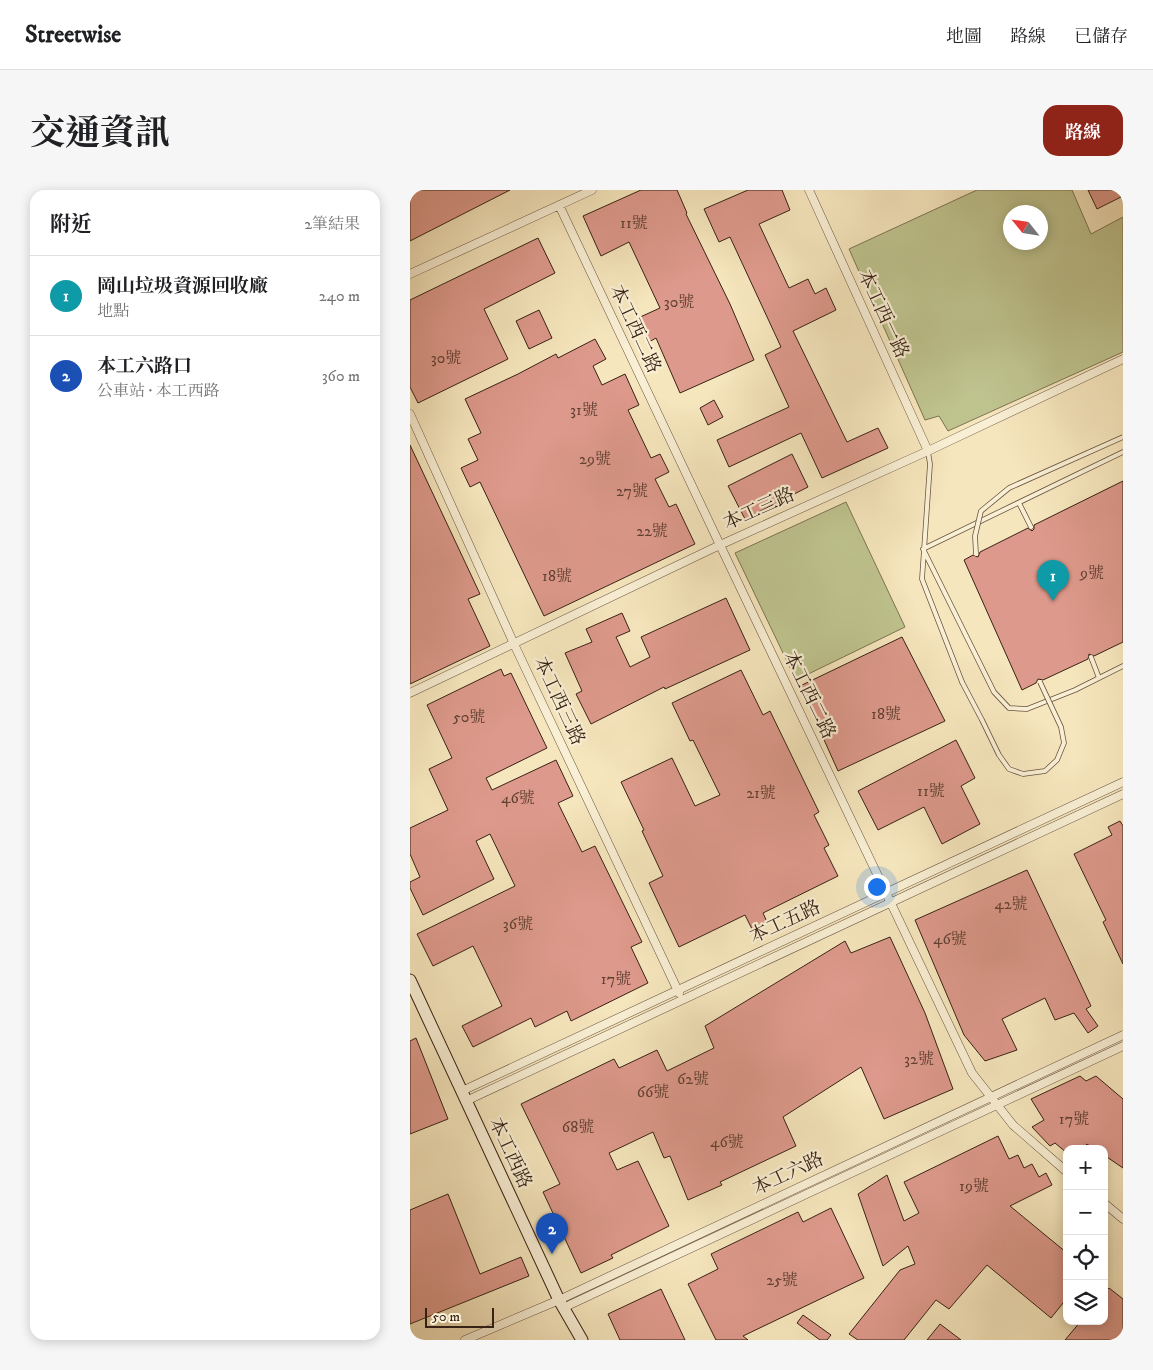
<!DOCTYPE html>
<html lang="zh-TW">
<head>
<meta charset="utf-8">
<style>
	:root { --surface:#fff; --page:#f6f6f6; --text:#202124; --muted:#757577; --line:#e0e0e0; --accent:#8f2418 }
	body { margin:0; font-family:"IM FELL DW Pica","Noto Serif TC",serif; background:var(--page); color:var(--text) }
	.controls { position:absolute; right:15px; bottom:15px; display:grid; overflow:hidden; border-radius:10px; box-shadow:0 2px 12px #0003 }
	.controls button { width:45px; height:45px; display:grid; place-items:center; padding:0; border:0; border-bottom:1px solid var(--line); background:var(--surface); color:var(--text); font:25px sans-serif }
	.compass { position:absolute; left:593px; top:15px; width:45px; height:45px; border-radius:50%; background:var(--surface); box-shadow:0 2px 12px #0003; rotate:300deg }
	.scale { position:absolute; left:15px; bottom:12px; width:69px; box-sizing:border-box; padding-left:5px; border:2px solid #382215; border-top:0; font-size:14px; line-height:18px; white-space:nowrap; color:#382215; -webkit-text-stroke:4px #f9efd4; paint-order:stroke }
	.you { position:absolute; left:466px; top:696px; width:18px; height:18px; margin:-12px; border:4px solid #fff; border-radius:50%; background:#1a73e8; box-shadow:0 0 0 8px #1a73e833 }
	.badge { display:grid; place-items:center; width:32px; height:32px; border-radius:50%; background:var(--accent); color:#fff; font-size:16px; font-weight:700 }
	.pin { position:absolute; translate:-50% -41px; filter:drop-shadow(0 1px 2px #0008) }
	.pin::after { content:''; position:absolute; top:26px; width:18px; height:15px; background:inherit; clip-path:polygon(0 0,100% 0,50% 100%) }
	.list { margin:0; padding:0; list-style:none }
	h2 { display:flex; justify-content:space-between; align-items:center; height:65px; margin:0; padding:0 20px; font-size:21px }
	h2 small { font-size:16px; font-weight:400; color:var(--muted) }
	.list li { display:grid; grid-template-columns:32px 1fr auto; gap:15px; align-items:center; box-sizing:border-box; height:80px; padding:0 20px; border-top:1px solid var(--line) }
	.list b { display:block; font-size:19px; white-space:nowrap }
	.list p { margin:0; font-size:16px; white-space:nowrap; color:var(--muted) }
	.list em { font-size:16px; font-style:normal; color:var(--muted) }
	.icon { flex:none; width:28px; height:28px; fill:none; stroke:currentColor; stroke-width:2; stroke-linecap:round; stroke-linejoin:round }
	.map { position:relative; flex:none; width:713px; height:1150px; overflow:hidden; border-radius:15px }
	header { display:flex; align-items:center; gap:30px; box-sizing:border-box; height:70px; padding:0 25px; background:var(--surface); border-bottom:1px solid var(--line) }
	header strong { font-size:24px }
	nav { display:flex; gap:28px; margin-inline-start:auto; font-size:18px }
	.intro { display:flex; align-items:center; justify-content:space-between; box-sizing:border-box; height:120px; padding:0 30px }
	h1 { margin:0; font-size:35px }
	.button { padding:12px 22px; border-radius:15px; background:var(--accent); color:#fff; font-size:18px; font-weight:700 }
	main { display:flex; gap:30px; padding:0 30px }
	aside { flex:1; background:var(--surface); border-radius:15px; box-shadow:0 2px 12px #0003 }
	.map>svg:first-child { display:block }
</style>
</head>
<body>
<header>
<strong>Streetwise</strong>
<nav><a>地圖</a><a>路線</a><a>已儲存</a></nav>
</header>
<div class="intro"><h1>交通資訊</h1><a class="button">路線</a></div>
<main>
<aside>
<h2>附近<small>2筆結果</small></h2>
<ul class="list">
<li><span class="badge" style="background:#0f9aa8">1</span><div><b>岡山垃圾資源回收廠</b><p>地點</p></div><em>240 m</em></li>
<li><span class="badge" style="background:#1a4fb4">2</span><div><b>本工六路口</b><p>公車站 · 本工西路</p></div><em>360 m</em></li>
</ul>
</aside>
<div class="map">
<svg width="713" height="1150" viewBox="0 0 713 1150">
	<rect width="100%" height="100%" fill="#f6e6bd"/>
	<filter id="stains"><feTurbulence type="fractalNoise" baseFrequency=".004" numOctaves="4"/><feColorMatrix values="0 0 0 0 .2 0 0 0 0 .09 0 0 0 0 .02 0 0 0 .5 -.17"/></filter>
	<radialGradient id="worn" r=".72"><stop offset=".6" stop-color="#630" stop-opacity="0"/><stop offset="1" stop-color="#630" stop-opacity=".3"/></radialGradient>
	<path fill="#bfc48f" stroke="#7c7352" fill-rule="evenodd" d="M567 0H662L681 44 713 27V162L538 241 529 226 515 230 439 59ZM600 22H630V52H600Z
		M436 312 495 437 386 490 325 363Z"/>
	<path fill="#dd998b" stroke="#382215" d="M0 0H100L0 51Z
		M231 0H267L277 23 276 24 320 114 344 170 270 203 246 148 239 152 228 128 250 118 219 52 191 66 173 26Z
		M338 0H372L380 20 349 34 379 98 398 89 405 104 416 98 426 120 383 141 437 252 468 238 478 258 412 288 391 243 319 277 307 250 379 217 355 165 371 157 320 47 309 52 294 19Z
		M678 0H707L711 7 687 19Z
		M128 48 145 83 74 119 98 169 8 213 0 197V110Z
		M129 120 142 148 119 159 106 131Z
		M185 149 196 169 183 176 192 195 215 184 229 215 218 220 241 268 250 264 259 282 245 289 259 317 266 314 285 354 134 426 70 292 60 297 51 278 68 270 58 249 71 243 55 209 108 184 146 164 148 168Z
		M304 210 313 227 298 235 290 218Z
		M0 255 70 404 58 409 80 456 0 494Z
		M382 264 398 297 335 329 318 296Z
		M713 291V452L684 466 679 464 678 469 633 490 628 489 626 493 612 500 554 370 563 365 568 367 570 362 618 338 622 341 624 339V335Z
		M316 408 340 460 255 499 254 497 181 534 166 504 172 501 155 463 182 452 176 439 212 423 220 441 206 447 220 477 240 467 231 447Z
		M492 447 535 531 428 581 390 496Z
		M91 479 94 486 101 483 137 558 76 588 82 600 146 570 163 606 148 613 172 662 185 656 232 752 221 757 238 793 161 831 157 821 125 837 121 828 63 857 52 836 92 816 63 756 23 776 7 744 105 696 80 644 66 651 84 689 13 725 0 698V692L10 687 0 664V638L38 620 19 579 42 568 17 515Z
		M331 480 353 525 360 521 409 622 404 625 419 655 414 658 428 686 353 723 357 732 342 739 335 725 269 757 239 693 253 686 232 641 234 640 211 592 262 568 285 616 310 605 283 550 280 551 262 513Z
		M546 550 565 588 551 596 570 634 532 654 514 617 468 640 448 601Z
		M710 631 713 636V774L693 732 696 730 664 664 702 645 698 637Z
		M617 680 681 816 676 819 688 836 678 843 664 823 645 830 635 808 592 829 607 860 575 871 554 845 505 730Z
		M480 747 515 823 543 899 474 929 451 877 373 927 386 956 310 992 312 995 278 1010 260 966 254 968 243 942 199 963 207 980 228 971 259 1036 201 1065 203 1068 171 1083 133 1002 150 994 111 914 204 869 209 878 247 860 257 881 304 858 295 836 435 751 441 763Z
		M6 848 38 929 0 944V851Z
		M670 886 676 891 686 886 713 909V978L694 965V959H684L677 954 672 959H657V963L645 953 640 956 622 937 634 930 621 909Z
		M588 946 599 969 608 965 614 978 622 974 629 987 636 983 642 995 600 1016 657 1063V1108L641 1128 577 1075 539 1119 526 1110 494 1150H448L439 1144 490 1080 505 1074 498 1056 473 1076 448 1004 477 985 494 1031 509 1023 494 992Z
		M38 1004 70 1084 111 1067 119 1086 0 1134V1020Z
		M421 1018 454 1088 333 1146 338 1150H306L278 1094 308 1079 301 1064 388 1022 393 1032Z
		M699 1098 713 1109V1150H655L671 1131H694V1103Z
		M251 1099 275 1150H210L198 1124Z
		M393 1125 421 1145 417 1150H410L387 1133Z
		M530 1134 551 1150H517Z"/>
	<g fill="none" stroke-linecap="round" stroke-linejoin="round">
		<g stroke="#68533f" stroke-width="5.5">
			<path id="lane" d="M518 262 520 274 512 389 552 492
				M713 262 513 359 584 502 599 518 617 519 665 500 713 476
				M609 313 621 337
				M681 467 689 488"/>
		</g>
		<g stroke="#68533f" stroke-width="9">
			<path id="street" d="M399 0 518 261
				M149 15 310 355 562 883 603 935 657 982
				M0 84 182 0
				M0 224 104 454 269 803
				M0 503 310 355 518 261 713 169
				M52 901 713 592
				M56 911 713 604
				M694 1013 713 1029
				M153 1118 713 856
				M55 1150 149 1110 713 845"/>
		</g>
		<g stroke="#382215" stroke-width="13">
			<path id="secondary" d="M0 790 149 1110 172 1150"/>
		</g>
		<use href="#lane" stroke="#f9efd4" stroke-width="4"/>
		<use href="#street" stroke="#f9efd4" stroke-width="8"/>
		<use href="#secondary" stroke="#f9efd4" stroke-width="11"/>
		<g stroke="#68533f" stroke-width="5.5" stroke-linecap="butt">
			<path id="lane-bridge" d="M566 364 565 346 571 321 599 298 713 247
				M552 492 572 530 589 565 599 579 613 584 635 581 647 570 654 553 651 537 630 492"/>
		</g>
		<use href="#lane-bridge" stroke="#f9efd4" stroke-width="4"/>
	</g>
	<g text-anchor="middle" dominant-baseline="central" stroke-width="4.5" stroke-linejoin="round" paint-order="stroke">
		<g font-size="16" fill="#614032">
			<text x="224" y="33">11號</text>
			<text x="269" y="112">30號</text>
			<text x="36" y="168">30號</text>
			<text x="174" y="220">31號</text>
			<text x="185" y="269">29號</text>
			<text x="222" y="301">27號</text>
			<text x="242" y="341">22號</text>
			<text x="682" y="383">9號</text>
			<text x="147" y="386">18號</text>
			<text x="476" y="524">18號</text>
			<text x="59" y="527">50號</text>
			<text x="521" y="601">11號</text>
			<text x="351" y="603">21號</text>
			<text x="108" y="608">46號</text>
			<text x="601" y="714">42號</text>
			<text x="108" y="734">36號</text>
			<text x="540" y="749">46號</text>
			<text x="206" y="789">17號</text>
			<text x="509" y="869">32號</text>
			<text x="283" y="889">62號</text>
			<text x="243" y="902">66號</text>
			<text x="664" y="929">17號</text>
			<text x="168" y="937">68號</text>
			<text x="317" y="952">46號</text>
			<text x="564" y="996">19號</text>
			<text x="372" y="1090">25號</text>
		</g>
		<g font-size="19" fill="#382215" stroke="#f9efd4">
			<text transform="translate(473 124) rotate(65)">本工西一路</text>
			<text transform="translate(225 139) rotate(65)">本工西二路</text>
			<text transform="translate(349 319) rotate(-24)">本工三路</text>
			<text transform="translate(399 505) rotate(64)">本工西二路</text>
			<text transform="translate(149 511) rotate(65)">本工西三路</text>
			<text transform="translate(375 732) rotate(-25)">本工五路</text>
			<text transform="translate(100 963) rotate(65)">本工西路</text>
			<text transform="translate(378 984) rotate(-25)">本工六路</text>
		</g>
	</g>
	<rect width="100%" height="100%" filter="url(#stains)"/>
	<rect width="100%" height="100%" fill="url(#worn)"/>
</svg>
<div class="controls">
<button>+</button>
<button>−</button>
<button><svg class="icon" aria-label="locate" viewBox="0 0 24 24"><circle cx="12" cy="12" r="6"/><path d="M12 2v4M12 18v4M2 12h4M18 12h4"/></svg></button>
<button><svg class="icon" aria-label="layers" viewBox="0 0 24 24"><path d="M12 4l9 5-9 5-9-5zM3 14l9 5 9-5"/></svg></button>
</div>
<svg class="compass" viewBox="-18 -18 36 36"><path d="M0-13l5 13h-10z" fill="#e53935"/><path d="M0 13l5-13h-10z" fill="#757577"/></svg>
<div class="scale">50 m</div>
<div class="you"></div>
<div class="pin badge" style="left:643px;top:411px;background:#0f9aa8">1</div>
<div class="pin badge" style="left:142px;top:1064px;background:#1a4fb4">2</div>
</div>
</main>
</body>
</html>
